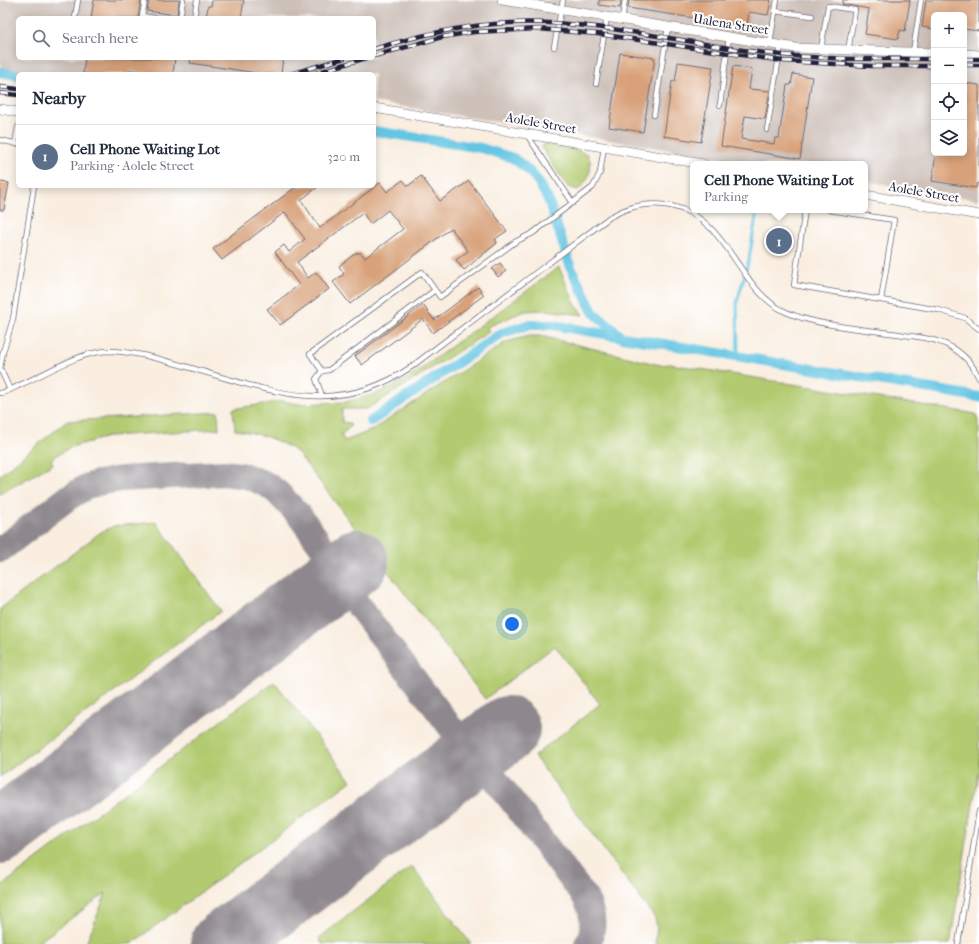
<!DOCTYPE html>
<html lang="en">
<head>
<meta charset="utf-8">
<style>
	:root { --surface:#fff; --page:#f6f6f7; --text:#1f2937; --muted:#747a83; --line:#e0e1e3; --accent:#b45309 }
	body { margin:0; font-family:"IM FELL French Canon",serif; background:var(--page); color:var(--text) }
	.controls { position:absolute; right:12px; top:12px; display:grid; overflow:hidden; border-radius:6px; box-shadow:0 2px 10px #0003 }
	.controls button { width:36px; height:36px; display:grid; place-items:center; padding:0; border:0; border-bottom:1px solid var(--line); background:var(--surface); color:var(--text); font:20px sans-serif }
	.you { position:absolute; left:512px; top:624px; width:14px; height:14px; margin:-10px; border:3px solid #fff; border-radius:50%; background:#1a73e8; box-shadow:0 0 0 6px #1a73e833 }
	.badge { display:grid; place-items:center; width:26px; height:26px; border-radius:50%; background:var(--accent); color:#fff; font-size:13px; font-weight:700 }
	.pin { position:absolute; translate:-50% -50%; border:2px solid #fff; box-shadow:0 1px 4px #0006 }
	.popup { position:absolute; left:690px; top:161px; width:178px; height:52px; box-sizing:border-box; display:grid; place-content:center; border-radius:6px; background:var(--surface); filter:drop-shadow(0 1px 3px #0005); font-size:13px; white-space:nowrap; color:var(--muted) }
	.popup b { font-size:15px; color:var(--text) }
	.popup::after { content:''; position:absolute; left:50%; top:100%; margin-left:-8px; border:8px solid transparent; border-top-color:var(--surface) }
	.list { margin:0; padding:0; list-style:none }
	h2 { display:flex; justify-content:space-between; align-items:center; height:52px; margin:0; padding:0 16px; font-size:17px }
	h2 small { font-size:13px; font-weight:400; color:var(--muted) }
	.list li { display:grid; grid-template-columns:26px 1fr auto; gap:12px; align-items:center; box-sizing:border-box; height:64px; padding:0 16px; border-top:1px solid var(--line) }
	.list b { display:block; font-size:15px; white-space:nowrap }
	.list p { margin:0; font-size:13px; white-space:nowrap; color:var(--muted) }
	.list em { font-size:13px; font-style:normal; color:var(--muted) }
	.icon { flex:none; width:22px; height:22px; fill:none; stroke:currentColor; stroke-width:2; stroke-linecap:round; stroke-linejoin:round }
	.map { position:relative; flex:none; width:979px; height:944px; overflow:hidden }
	.search { position:absolute; background:var(--surface); box-shadow:0 2px 10px #0003; left:16px; top:16px; width:360px; height:44px; display:flex; align-items:center; gap:10px; box-sizing:border-box; padding:0 14px; border-radius:6px; color:var(--muted); font-size:15px }
	.panel { position:absolute; background:var(--surface); box-shadow:0 2px 10px #0003; left:16px; top:72px; width:360px; height:116px; border-radius:6px }
	.map>svg:first-child { display:block }
</style>
</head>
<body>
<div class="map">
<svg width="979" height="944" viewBox="0 0 979 944">
	<rect width="100%" height="100%" fill="#fff"/>
	<filter id="ink" filterUnits="userSpaceOnUse"><feTurbulence type="fractalNoise" baseFrequency=".025" numOctaves="2"/><feDisplacementMap in="SourceGraphic" scale="8" xChannelSelector="R" yChannelSelector="G"/><feConvolveMatrix kernelMatrix="1 2 1 2 8 2 1 2 1" color-interpolation-filters="sRGB"/></filter>
	<filter id="wash" filterUnits="userSpaceOnUse"><feTurbulence type="fractalNoise" baseFrequency=".012" numOctaves="4" result="noise"/><feDisplacementMap in="SourceGraphic" scale="16" xChannelSelector="R" yChannelSelector="G"/><feGaussianBlur stdDeviation="0.9" result="paint"/><feColorMatrix in="noise" values="0 0 0 0 0 0 0 0 0 0 0 0 0 0 0 0 0 1.4 0 .05"/><feComposite in="paint" operator="in"/></filter>
	<g filter="url(#wash)">
		<rect width="100%" height="100%" fill="#f9eee0"/>
		<path fill="#cec1ba" fill-rule="evenodd" d="M0 0H979V200L865 181V164H757L374 102V74H18V80L0 76ZM934 15H964V153H934ZM18 18H374V58H18Z"/>
		<path fill="#b2cb70" stroke="#6a7656" d="M544 144 573 149 587 154C595 166 588 182 578 190L568 187 541 147Z
			M559 267 574 302 583 315 545 310 525 311 487 327 489 332 367 409H342V422L349 423 351 426 341 435 345 441 372 430 506 342 529 336H541L660 365 670 364 976 414 979 426V768L950 944H655L657 927 655 918 534 756 600 704 555 646 485 699 297 452C277 439 259 433 235 430L233 409 282 401 298 404 346 402 378 393 396 385 417 372Z
			M218 412 219 429 111 436 71 447 51 459 53 464 0 494V475L67 421Z
			M156 522 221 611 0 777V609L101 532 114 526Z
			M274 681 351 781 131 944H86L106 893 36 944H0V887Z
			M412 866 471 944H322L319 938Z"/>
		<g fill="none" stroke-linecap="round" stroke-linejoin="round">
			<path stroke="#65c6e3" stroke-width="3" d="M738 357 737 302 749 259 757 210"/>
			<path stroke="#65c6e3" stroke-width="10" d="M0 72 18 75
				M374 131 481 148 513 158 527 169 537 180 548 199 571 268 593 312 623 338
				M371 421 502 333 528 325H552L979 397"/>
			<path stroke="#8e888e" stroke-width="26" d="M0 550 69 497 88 486 98 483 121 479 224 473 246 476 266 484 277 492 299 515 323 548 357 604 452 729 496 780 585 897C593 912 596 928 587 944"/>
			<path stroke="#8e888e" stroke-width="66" d="M0 831 356 562
				M223 944 507 729"/>
		</g>
		<g id="blocks">
			<path fill="#d8a179" d="M94 0H141L138 18H91Z
				M149 0H179L177 15 147 11Z
				M212 0H244L241 18H206L208 6H211Z
				M599 0H621L620 8 599 5Z
				M629 0H771L768 15 749 12 747 26 628 8Z
				M843 0H910L905 31 900 30 898 39 865 34 869 9 842 4Z
				M926 0H979V31L964 29V15H934V29L922 27Z
				M620 53 655 58 643 132 609 127Z
				M85 58H175L173 74H156L130 70 129 74H83Z
				M191 58H283L281 74H264L190 63Z
				M678 62 713 67 701 142 664 136 672 81 675 82Z
				M733 66 752 69 749 89 770 91 765 119 745 116 741 139 774 144 775 138H779L787 85H791L793 74 812 77 800 159 721 146Z
				M964 83 979 85V184L977 183 976 188 932 181 936 153H964Z
				M421 176 440 201 469 181 507 231 495 239 497 243 464 270 456 260 468 251 451 228 350 304 333 282 344 274 339 266 357 252 358 254 360 252 365 258 403 229 388 210 370 224 363 213 297 262 308 278 316 272 329 289 280 325 267 309 299 285 275 252 284 245 289 252 305 239 285 212 222 260 213 249 297 186H319L301 200 320 228 380 183 387 192 403 180 408 186Z
				M0 182 9 183 4 210H0Z
				M500 263 506 271 498 277 492 269Z
				M478 287 484 295 433 333 423 319 362 365 355 356 423 305 434 320Z"/>
		</g>
	</g>
	<g filter="url(#ink)">
		<use href="#blocks" fill-opacity="0" stroke="#6d6975" stroke-width="1"/>
		<g fill="none" stroke-linecap="round" stroke-linejoin="round">
			<g stroke="#6d6975" stroke-width="6">
				<path id="lane" d="M145 0 142 16 154 18
					M775 11 812 16
					M75 18 78 0
					M180 18 183 0
					M194 18 197 0
					M622 20 625 0
					M770 43 777 0
					M554 47 563 0
					M821 49 828 6 855 10 848 51
					M913 52 921 0
					M596 84 607 17
					M720 105 729 37
					M654 115 668 27
					M767 130 781 45
					M527 135 573 203
					M0 140 18 144
					M15 144 18 127
					M805 210 794 285 939 310 965 318 979 329
					M829 210 894 220 881 300
					M435 290 329 370 322 371 310 354 422 272 440 297 515 242 533 233 593 187 600 173 604 147
					M10 390 0 368 3 352 13 319 34 186
					M0 393C8 392 15 387 22 384 47 373 80 352 107 351 133 351 160 359 184 366 265 389 334 420 411 367L610 217C627 207 644 202 665 205 730 214 735 289 786 312 816 326 870 330 904 335 920 337 937 339 951 347 964 354 973 365 979 378
					M322 396 316 379 322 371
					M958 944 979 811"/>
			</g>
			<g stroke="#6d6975" stroke-width="10">
				<path id="street" d="M502 0 796 48 934 53
					M964 54 979 55
					M374 108 703 164
					M0 109 18 112
					M865 195 979 215"/>
			</g>
			<use href="#lane" stroke="#fff" stroke-width="4.5"/>
			<use href="#street" stroke="#fff" stroke-width="9"/>
			<g stroke="#22223b" stroke-width="4.5">
				<path id="rail" d="M374 49C419 35 463 25 510 23 594 19 682 43 765 53 821 60 878 59 934 59
					M374 56 442 37 474 32 538 29 598 34 783 61 871 66H934
					M964 59H979
					M964 65H979
					M291 74 344 58
					M312 74 366 58
					M0 87 18 89
					M0 93 18 95"/>
			</g>
			<use href="#rail" stroke="#fff" stroke-width="3" stroke-dasharray="9" stroke-linecap="butt"/>
		</g>
	</g>
	<g text-anchor="middle" dominant-baseline="central" stroke-width="4" stroke-linejoin="round" paint-order="stroke">
		<g font-size="13" fill="#22223b" stroke="#fff">
			<text transform="translate(731 24) rotate(9)">Ualena Street</text>
			<text transform="translate(541 123) rotate(10)">Aolele Street</text>
			<text transform="translate(924 192) rotate(10)">Aolele Street</text>
		</g>
	</g>
</svg>
<div class="controls">
<button>+</button>
<button>−</button>
<button><svg class="icon" aria-label="locate" viewBox="0 0 24 24"><circle cx="12" cy="12" r="6"/><path d="M12 2v4M12 18v4M2 12h4M18 12h4"/></svg></button>
<button><svg class="icon" aria-label="layers" viewBox="0 0 24 24"><path d="M12 4l9 5-9 5-9-5zM3 14l9 5 9-5"/></svg></button>
</div>
<div class="you"></div>
<div class="pin badge" style="left:779px;top:241px;background:#5c6f8a">1</div>
<div class="popup"><b>Cell Phone Waiting Lot</b>Parking</div>
<div class="search"><svg class="icon" aria-label="search" viewBox="0 0 24 24"><circle cx="10" cy="10" r="6"/><path d="M15 15l6 6"/></svg>Search here</div>
<section class="panel">
<h2>Nearby<small></small></h2>
<ul class="list">
<li><span class="badge" style="background:#5c6f8a">1</span><div><b>Cell Phone Waiting Lot</b><p>Parking · Aolele Street</p></div><em>320 m</em></li>
</ul>
</section>
</div>
</body>
</html>
